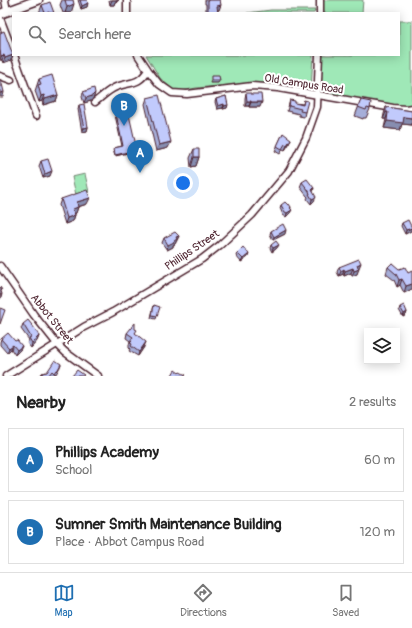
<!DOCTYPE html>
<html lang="en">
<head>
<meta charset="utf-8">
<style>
	:root { --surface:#fff; --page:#f2f2f2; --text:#222; --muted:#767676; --line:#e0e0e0; --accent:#1f6fb2 }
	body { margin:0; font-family:Pangolin,sans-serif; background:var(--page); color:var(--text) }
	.controls { position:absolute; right:12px; bottom:12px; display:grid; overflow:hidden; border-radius:0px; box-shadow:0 2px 10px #0003 }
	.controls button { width:36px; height:36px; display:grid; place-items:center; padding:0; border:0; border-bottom:1px solid var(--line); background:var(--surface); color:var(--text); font:20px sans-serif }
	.you { position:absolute; left:183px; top:183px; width:14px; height:14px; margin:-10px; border:3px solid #fff; border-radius:50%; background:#1a73e8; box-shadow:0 0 0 6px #1a73e833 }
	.badge { display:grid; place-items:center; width:26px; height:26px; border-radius:50%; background:var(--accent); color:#fff; font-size:13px; font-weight:700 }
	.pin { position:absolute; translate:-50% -33px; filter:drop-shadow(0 1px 2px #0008) }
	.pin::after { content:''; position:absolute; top:21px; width:14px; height:12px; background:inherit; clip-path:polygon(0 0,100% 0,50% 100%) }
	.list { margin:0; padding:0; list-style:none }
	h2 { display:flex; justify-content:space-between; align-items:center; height:52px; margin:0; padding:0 16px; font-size:17px }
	h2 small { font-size:13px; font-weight:400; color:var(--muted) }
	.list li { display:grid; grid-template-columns:26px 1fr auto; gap:12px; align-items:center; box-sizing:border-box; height:64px; margin:0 8px 8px; padding:0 8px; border:1px solid var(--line); border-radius:0px }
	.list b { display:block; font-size:15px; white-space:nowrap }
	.list p { margin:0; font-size:13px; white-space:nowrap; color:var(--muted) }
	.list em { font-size:13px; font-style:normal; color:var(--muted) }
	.icon { flex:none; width:22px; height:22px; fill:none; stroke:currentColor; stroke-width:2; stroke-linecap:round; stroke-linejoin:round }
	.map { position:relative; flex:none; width:412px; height:376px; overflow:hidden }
	.search { position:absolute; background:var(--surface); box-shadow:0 2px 10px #0003; left:12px; right:12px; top:12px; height:44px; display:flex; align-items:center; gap:10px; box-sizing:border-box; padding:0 14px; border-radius:0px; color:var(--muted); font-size:15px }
	.sheet { height:196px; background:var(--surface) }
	nav { display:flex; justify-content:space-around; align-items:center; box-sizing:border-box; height:56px; border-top:1px solid var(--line); background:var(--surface); font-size:11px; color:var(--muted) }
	nav a { display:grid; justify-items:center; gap:2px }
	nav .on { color:var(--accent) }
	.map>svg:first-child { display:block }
</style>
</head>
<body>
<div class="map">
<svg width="412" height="376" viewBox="0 0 412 376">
	<rect width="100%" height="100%" fill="#fff"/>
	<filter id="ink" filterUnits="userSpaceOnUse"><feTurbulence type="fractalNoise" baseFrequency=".025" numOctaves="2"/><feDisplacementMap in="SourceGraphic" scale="8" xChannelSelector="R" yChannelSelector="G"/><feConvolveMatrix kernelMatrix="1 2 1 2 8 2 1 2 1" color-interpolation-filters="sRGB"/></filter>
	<g filter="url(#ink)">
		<path fill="#9fe8b7" stroke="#748471" d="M320 0H363L362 13H320Z
			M271 10H315L314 13H247Z
			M399 21H412V108L318 95 319 55H399Z
			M146 55H313L311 90 281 83H253L196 88 181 91 173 90 160 78Z
			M85 174 89 192 76 195 72 177Z"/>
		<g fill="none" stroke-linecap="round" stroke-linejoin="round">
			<g stroke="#4a1f2b" stroke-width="9">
				<path id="minor" d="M5 0 7 11
					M127 0V13
					M320 13V0
					M0 18 13 52
					M14 55 36 116
					M138 55 148 70 159 84 172 93 187 94 252 86 278 88 393 108 405 109 412 108
					M0 76 11 80
					M95 102C102 97 108 90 116 87 131 81 138 86 148 70
					M0 266 34 315 57 344 65 352 98 376
					M6 376 84 327 113 312 202 259 220 245 252 215 289 171 306 138 317 107 319 55"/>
			</g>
			<g stroke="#4a1f2b" stroke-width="11">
				<path id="major" d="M0 14 38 0"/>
			</g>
			<use href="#minor" stroke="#fff" stroke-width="6"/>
			<use href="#major" stroke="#fff" stroke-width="8"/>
		</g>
		<path fill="#a6aed9" stroke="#4a1f2b" d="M62 0H73L71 13H63L60 5Z
			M78 0H87V7L81 9Z
			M109 0H119L118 1 115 2 114 5H110Z
			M205 0H220L219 10H217L218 13H206V4H205Z
			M42 5 54 13H39Z
			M0 33 13 55 11 60 3 63 2 60H0Z
			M39 79 58 95 56 101 43 105 42 101 39 102 35 91Z
			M83 92 94 97 91 101 84 103 82 97Z
			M246 93 260 107H249V106H245V98Z
			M226 96 227 108 223 109V108L217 109 215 102 216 99Z
			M147 98 168 148 156 151 145 104Z
			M113 100 136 151 115 156 113 150 114 148 122 146 112 102Z
			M290 100 295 103 303 104 304 100 305 112 304 117 299 116V114L287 111Z
			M361 100 370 109 366 118H363V119L355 116Z
			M79 105 88 127 87 131 82 132 78 109Z
			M386 107 412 111V125L402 124 400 130 384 128 386 119H383L384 114Z
			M283 133 289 144 285 150 283 149 280 154 275 151Z
			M194 149 199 157 196 166 191 167 190 158Z
			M41 161 50 176 43 178 39 166Z
			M302 182 314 188 313 192 314 201 311 204 307 199 308 197 307 196 300 187Z
			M61 199 87 204 78 207 76 213 75 214V215L73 221 65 224 59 205Z
			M281 205H288L291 207 290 213 286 217 283 215 280 208Z
			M402 223 412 228 411 231 405 234 401 226Z
			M271 231 285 234 273 240 270 234Z
			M179 236 175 244 173 245V247L167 250 162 243 164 238Z
			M271 245 277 248 272 252 270 248Z
			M237 253 248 257 241 262 236 256Z
			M392 263 412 289 404 293 400 285 397 287 394 280 386 274 388 267Z
			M339 267 359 268H358L357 274 352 276 351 273 344 276 343 274 339 276 337 272Z
			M154 305 157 316 156 319 151 318Z
			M400 307 407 312 406 315 403 317 399 310Z
			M23 324 39 334 38 335 39 336 37 341 31 348 27 343 29 340 21 329Z
			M135 329V334L144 347 138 356 129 351 130 349 129 348V345L130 341 126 338 127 333Z
			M1 339 15 341 22 346 20 350 15 355 11 349 7 353 0 345V342Z
			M61 364 60 367 56 374 55 373 53 376 51 375 50 376H40L42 373 47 372Z"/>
		<path fill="#878db0" stroke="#4a1f2b" d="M112 0H119L118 1 115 2 114 5H110Z
			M88 3 87 7 81 9 82 6Z
			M74 4 71 13H65L67 7Z
			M221 5 219 10H215L217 6Z
			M4 55 2 60H0L1 56Z
			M13 55 11 60 3 63 5 58Z
			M211 80H220L218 83H210Z
			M4 92 3 97H0V93Z
			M95 93 94 97 91 101 84 103 86 98Z
			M44 95 42 101 39 102 41 96Z
			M58 95 56 101 43 105 45 99Z
			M247 101H251L249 106H245Z
			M251 102H262L260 107H249Z
			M224 104 223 108 217 109 218 106Z
			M228 105 227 108 223 109 224 106Z
			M386 112H388L386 119H383Z
			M404 117 412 118V125L402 124 400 130 384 128 387 121Z
			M88 127 87 131 82 132 84 128Z
			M291 139 289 144 285 150 287 145Z
			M171 142 168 148 156 151 159 145Z
			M137 150 136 151 115 156V155Z
			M194 157H199L196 166 191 167Z
			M52 171 50 176 43 178 45 174Z
			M316 197 314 201 311 204 312 199Z
			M90 198 87 204 74 208 77 202Z
			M78 207 76 213 71 215 73 209Z
			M292 210 290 213 286 217 287 213Z
			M75 215 73 221 65 224 67 218Z
			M412 228 411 231 405 234 406 230Z
			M286 230 285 234 273 240 274 237Z
			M179 236 175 244 173 245V247L167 250 168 245 176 237Z
			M279 245 277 248 272 252 273 248Z
			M249 254 248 257 241 262 243 259Z
			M361 263 359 268 355 270 357 265Z
			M353 268 351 273 344 276 345 271Z
			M344 269 343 274 339 276 341 271Z
			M359 269 357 274 352 276 354 271Z
			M402 279 400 285 397 287 399 280Z
			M412 284V289L404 293 406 286Z
			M2 294 1 298 0 299V295Z
			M407 312 406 315 403 317 404 314Z
			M38 334H39L37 338 39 336 37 341 31 348 32 343Z
			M146 342 144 347 138 356 139 352Z
			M13 345 11 349 7 353 9 348Z
			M22 346 20 350 15 355 17 350Z"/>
		<path fill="#c1cafc" stroke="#4a1f2b" d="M65 0H73L74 4 67 7Z
			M80 0H87L88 3 82 6Z
			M208 0H220L221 5 217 6 218 13H208Z
			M50 2 54 13H50L49 12 45 13 42 5Z
			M25 11 26 13H20Z
			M4 31 13 55 5 58 4 55 1 56 0 50V33Z
			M52 75 58 95 45 99 44 95 41 96 38 85 41 84 39 79Z
			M211 76H219L220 80H211Z
			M0 80H1L4 92 0 93Z
			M94 88 95 93 92 96 86 98 83 92Z
			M246 93H251V94H261L262 102H251V101H247Z
			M159 95 171 142 159 145 147 98Z
			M226 96 228 105 224 106V104L218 106 216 99Z
			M125 97 137 150 115 155 114 148 123 146 113 100Z
			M290 100 295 101V103L303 105 304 100 308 101 305 112 300 111 301 109 289 106Z
			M361 100 371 102 370 109 367 108 366 110 358 107Z
			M84 104 88 127 84 128 79 105Z
			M386 107 412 111V118L404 117 403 123 387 121 388 112H386Z
			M283 133 291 139 287 145 285 144 282 149 277 146Z
			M194 149H199V157H194Z
			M48 159 52 171 45 174 41 161Z
			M307 179 314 188 312 190 316 197 312 199 309 194H310L309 191 302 182Z
			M87 190 90 198 77 202 78 207 73 209 75 215 67 218 61 199Z
			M285 202 288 205 289 204 291 207 290 208 292 210 287 213 285 212 281 205Z
			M408 220 412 228 406 230 402 223Z
			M283 224 286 230 274 237 271 231Z
			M175 232 179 236 176 237 177 239 174 241V242L168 245 164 238Z
			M276 241 279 245 273 248 271 245Z
			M243 247 249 254 243 259 237 253Z
			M359 259 361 263 357 265 359 269 354 271 353 268 345 271 344 269 341 271 339 267Z
			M392 263 399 269 405 267 408 273 412 271V284L406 286 402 279 399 280 396 274 388 267Z
			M0 287 2 290 1 291 2 294 0 295Z
			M154 305 160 307 157 316 152 315Z
			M404 305 407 312 404 314 400 307Z
			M0 308 5 310 0 324Z
			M28 320 39 334H38L39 336 32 343 29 338 31 337 23 324Z
			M135 323V329L137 330 135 333 146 342 139 352 131 346 132 344 130 343 132 341H130L133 337 127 333Z
			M8 333 15 341 17 340 22 346 17 350 13 345 9 348 1 339Z
			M55 360 61 364 57 371 56 370 54 373 52 371 48 376H42V373L47 372Z
			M77 370 84 375 83 376H72Z
			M175 370 179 373 180 372 186 375 185 376H172V375Z"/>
	</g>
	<g text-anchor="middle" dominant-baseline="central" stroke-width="4" stroke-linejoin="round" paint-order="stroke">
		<g font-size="11" fill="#4a1f2b" stroke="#fff">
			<text transform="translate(304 84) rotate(9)">Old Campus Road</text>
			<text transform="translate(192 250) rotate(-34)">Phillips Street</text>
			<text transform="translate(52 319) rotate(51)">Abbot Street</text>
		</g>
	</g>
</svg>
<div class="controls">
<button><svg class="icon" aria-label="layers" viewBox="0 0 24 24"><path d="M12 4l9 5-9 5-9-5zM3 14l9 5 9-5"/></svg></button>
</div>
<div class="you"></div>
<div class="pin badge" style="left:140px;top:173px">A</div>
<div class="pin badge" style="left:124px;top:126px">B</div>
<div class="search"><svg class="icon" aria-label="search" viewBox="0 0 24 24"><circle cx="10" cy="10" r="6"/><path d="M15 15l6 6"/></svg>Search here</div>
</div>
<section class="sheet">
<h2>Nearby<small>2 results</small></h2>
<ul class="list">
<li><span class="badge">A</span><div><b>Phillips Academy</b><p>School</p></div><em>60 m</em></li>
<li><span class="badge">B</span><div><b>Sumner Smith Maintenance Building</b><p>Place · Abbot Campus Road</p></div><em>120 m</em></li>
</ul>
</section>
<nav>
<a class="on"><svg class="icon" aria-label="map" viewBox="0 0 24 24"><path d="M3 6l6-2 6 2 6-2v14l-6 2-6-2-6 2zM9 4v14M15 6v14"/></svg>Map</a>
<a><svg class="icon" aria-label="directions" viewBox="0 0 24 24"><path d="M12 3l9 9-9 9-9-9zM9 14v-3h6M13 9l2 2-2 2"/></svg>Directions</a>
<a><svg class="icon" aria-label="saved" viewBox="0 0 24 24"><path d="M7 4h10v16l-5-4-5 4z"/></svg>Saved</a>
</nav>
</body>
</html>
